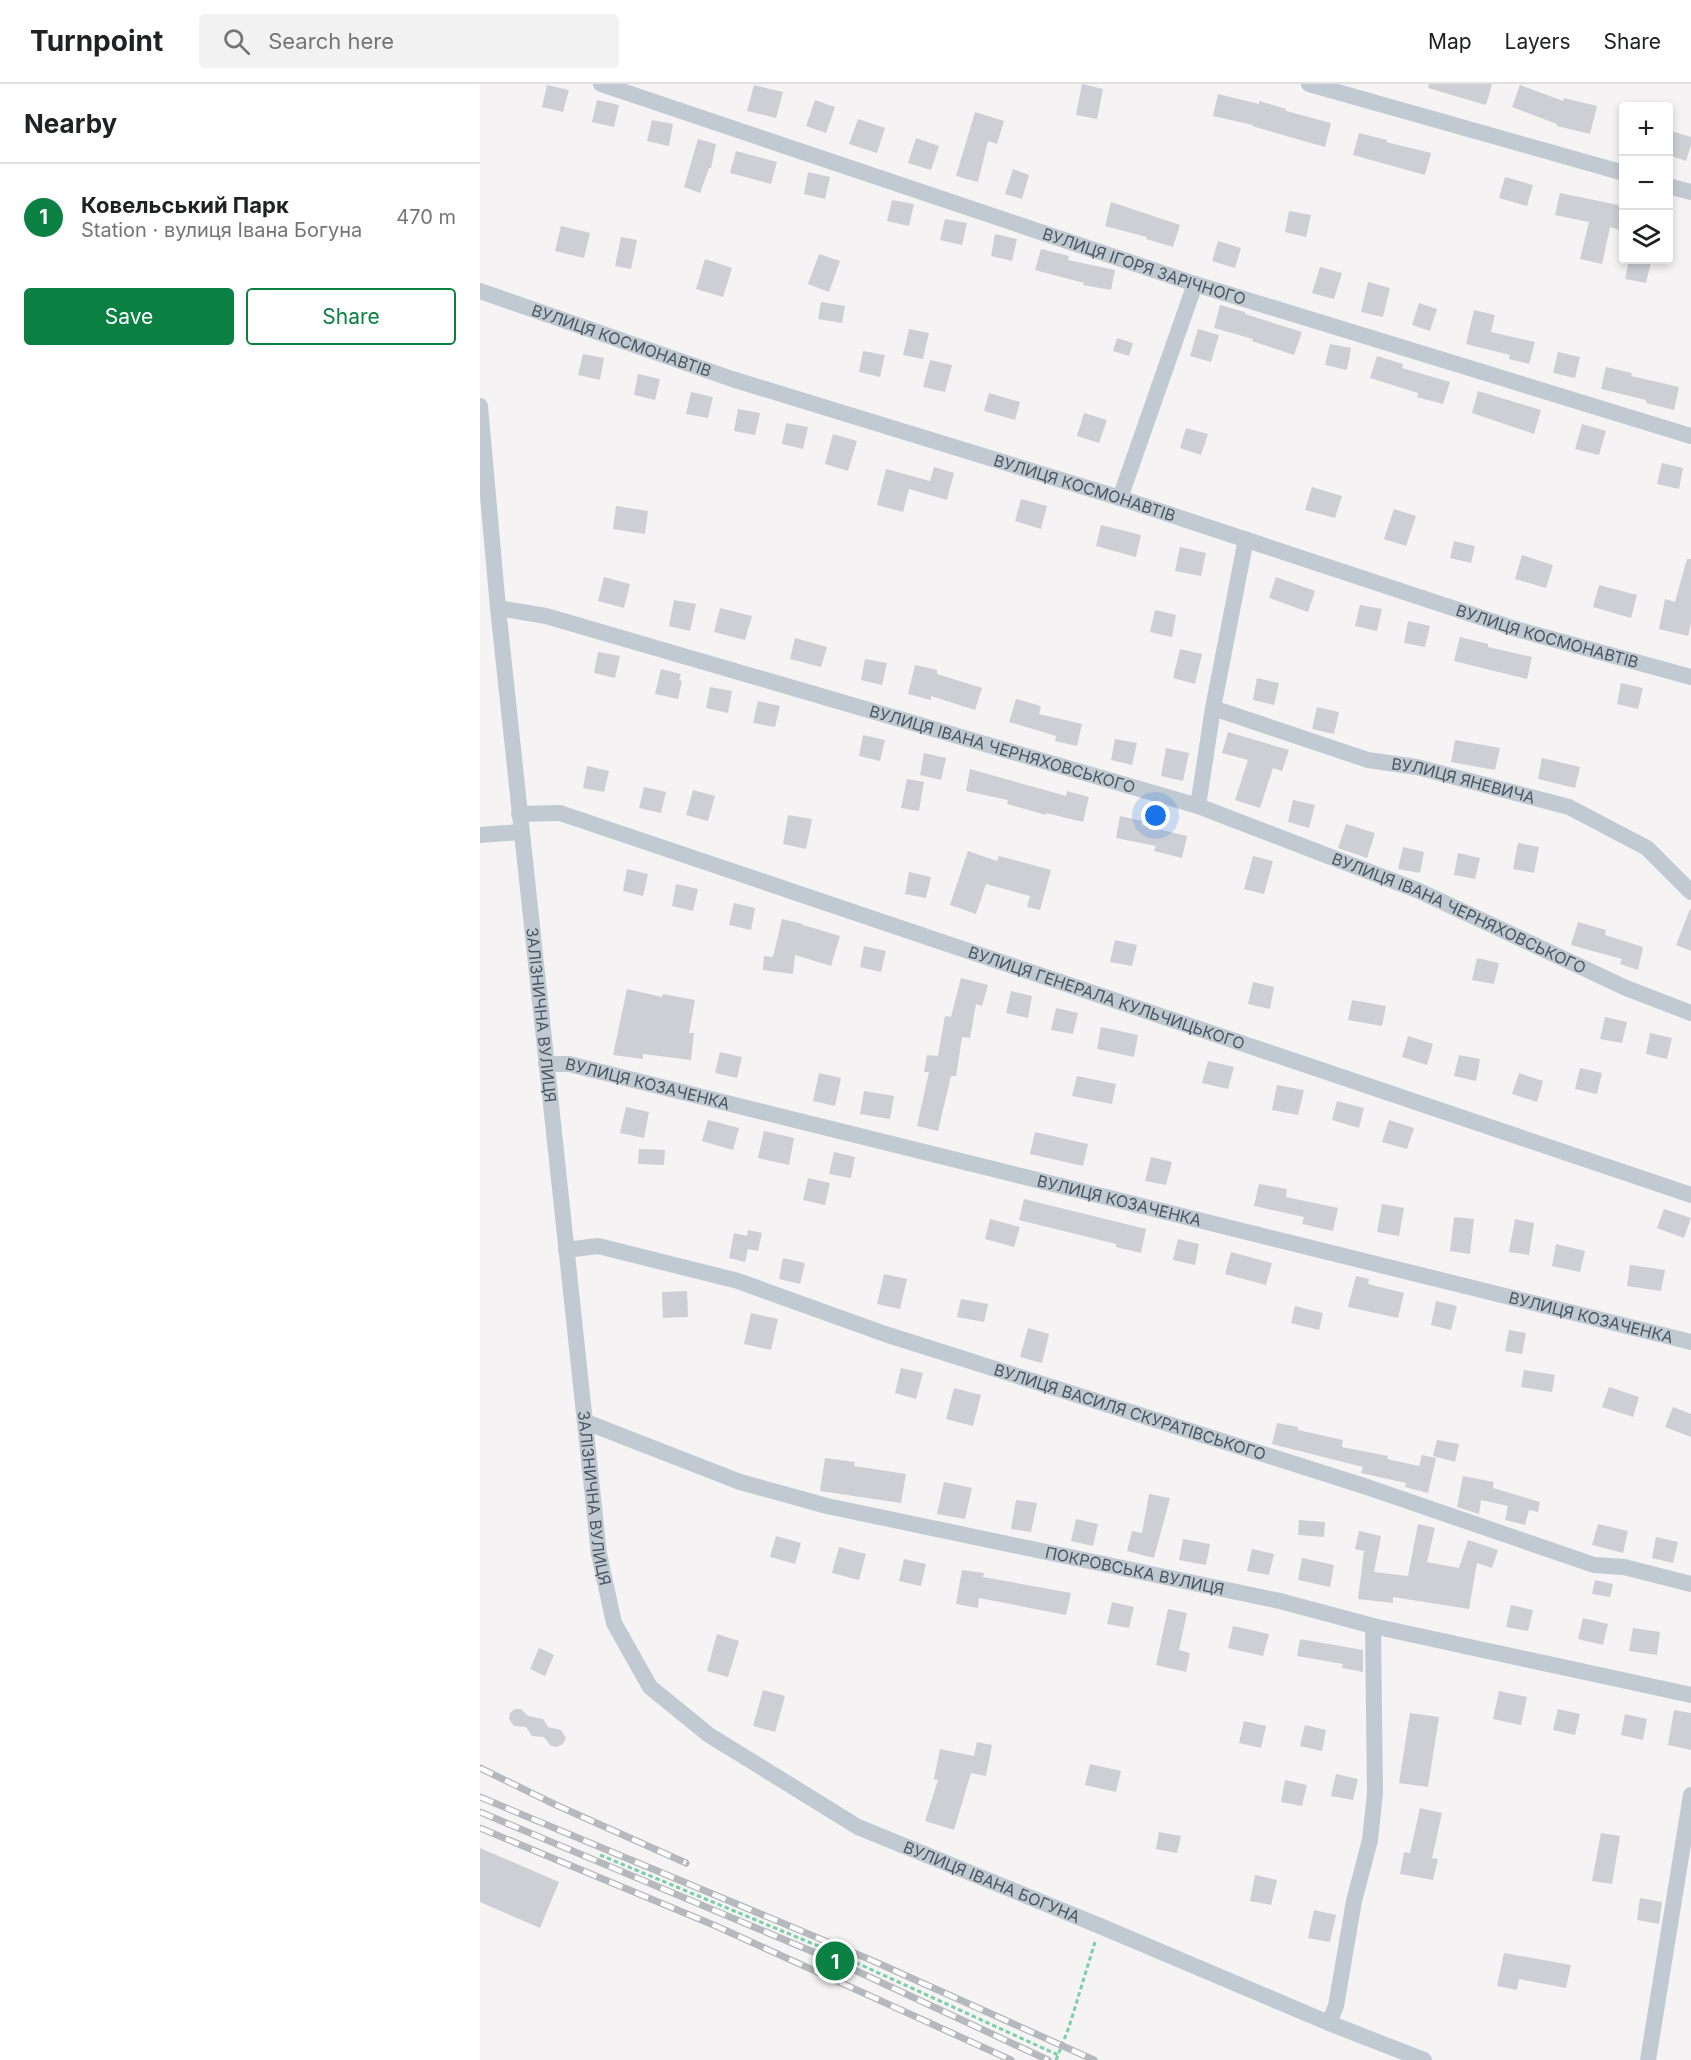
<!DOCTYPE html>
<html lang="en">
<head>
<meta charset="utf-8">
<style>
	:root { --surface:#fff; --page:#f2f2f2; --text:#202124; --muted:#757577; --line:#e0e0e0; --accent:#0b8043 }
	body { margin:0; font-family:Inter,sans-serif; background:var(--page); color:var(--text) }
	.controls { position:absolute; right:18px; top:18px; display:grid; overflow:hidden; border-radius:6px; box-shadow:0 3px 9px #0003 }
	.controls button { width:54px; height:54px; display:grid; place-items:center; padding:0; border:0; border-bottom:2px solid var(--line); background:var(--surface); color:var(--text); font:30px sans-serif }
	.you { position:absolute; left:676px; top:732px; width:21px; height:21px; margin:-15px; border:4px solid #fff; border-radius:50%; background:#1a73e8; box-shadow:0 0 0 9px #1a73e833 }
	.badge { display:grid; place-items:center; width:39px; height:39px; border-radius:50%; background:var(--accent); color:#fff; font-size:20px; font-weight:700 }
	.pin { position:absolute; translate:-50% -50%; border:3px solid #fff; box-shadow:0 2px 6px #0006 }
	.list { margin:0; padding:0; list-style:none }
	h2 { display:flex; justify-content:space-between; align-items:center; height:78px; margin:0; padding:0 24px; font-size:26px }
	h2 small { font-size:20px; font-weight:400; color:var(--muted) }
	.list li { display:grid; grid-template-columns:39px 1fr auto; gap:18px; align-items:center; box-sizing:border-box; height:108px; padding:0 24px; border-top:2px solid var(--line) }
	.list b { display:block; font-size:22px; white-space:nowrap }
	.list p { margin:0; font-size:20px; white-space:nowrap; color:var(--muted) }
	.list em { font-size:20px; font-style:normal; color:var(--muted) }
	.actions { display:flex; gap:12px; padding:18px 24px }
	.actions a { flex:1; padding:14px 0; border:2px solid var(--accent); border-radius:6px; text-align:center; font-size:21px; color:var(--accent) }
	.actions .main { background:var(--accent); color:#fff }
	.icon { flex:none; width:33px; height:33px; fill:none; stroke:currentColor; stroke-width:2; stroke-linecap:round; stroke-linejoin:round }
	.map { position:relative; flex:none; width:1211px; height:1976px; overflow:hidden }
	header { display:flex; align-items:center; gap:36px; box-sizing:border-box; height:84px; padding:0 30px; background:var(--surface); border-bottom:2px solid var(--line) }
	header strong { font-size:28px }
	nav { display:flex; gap:33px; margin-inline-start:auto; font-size:21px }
	.search { width:420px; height:54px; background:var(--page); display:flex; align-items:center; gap:15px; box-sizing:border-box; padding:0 21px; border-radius:6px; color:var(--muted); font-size:22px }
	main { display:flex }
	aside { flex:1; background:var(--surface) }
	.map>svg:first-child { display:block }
</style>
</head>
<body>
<header>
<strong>Turnpoint</strong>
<div class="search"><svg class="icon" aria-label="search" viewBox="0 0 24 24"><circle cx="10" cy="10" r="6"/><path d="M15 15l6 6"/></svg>Search here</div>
<nav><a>Map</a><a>Layers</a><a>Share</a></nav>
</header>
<main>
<aside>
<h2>Nearby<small></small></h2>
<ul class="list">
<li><span class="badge">1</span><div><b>Ковельський Парк</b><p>Station · вулиця Івана Богуна</p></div><em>470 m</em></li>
</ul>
<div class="actions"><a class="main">Save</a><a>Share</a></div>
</aside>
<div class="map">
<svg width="1211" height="1976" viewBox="0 0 1211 1976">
	<rect width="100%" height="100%" fill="#f5f3f3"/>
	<path fill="#cdcfd5" d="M602 0 623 5 617 35 596 31Z
		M949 0H1012L1006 21 948 4Z
		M67 1 89 6 83 28 62 23Z
		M274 1 303 8 296 34 267 27Z
		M1040 1 1083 17 1084 14 1117 22 1110 50 1077 42V40L1032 23Z
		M738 10 779 20V17L806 25V27L851 39 845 63 772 42 773 41 733 32Z
		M117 16 139 21 134 43 112 38Z
		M335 16 355 23 346 49 326 42Z
		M495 28 524 37 517 60 508 57 498 98 476 92Z
		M378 35 405 44 397 69 369 60Z
		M172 36 193 40 189 62 167 57Z
		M1188 46 1211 53V61L1206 77 1188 71Z
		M879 49 907 56 906 58 951 69 945 91 873 71Z
		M436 54 459 62 451 86 428 79Z
		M218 55 236 60 231 84H229L220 109 204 103Z
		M256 67 297 78 291 100 250 89Z
		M533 85 549 91 542 115 525 110Z
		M328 88 350 93 345 115 324 110Z
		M1025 93 1053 101 1047 122 1019 114Z
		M1080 109 1143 122V147L1130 143 1122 180 1100 175 1109 138 1075 131Z
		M412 116 434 120 429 142 407 137Z
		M631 118 700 141 693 163 666 155 667 153 625 142Z
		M809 127 831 131 826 153 805 148Z
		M465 135 487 139 482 161 460 156Z
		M81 142 110 149 104 174 75 167Z
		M515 150 537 155 532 177 511 172Z
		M141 153 157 156 151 185 135 182Z
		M738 157 761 164 755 184 732 177Z
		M561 165 589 172 588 176 635 186 631 206 603 201 604 199 555 186Z
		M339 170 360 177 349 208 328 200Z
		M225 175 252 184 243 213 216 205Z
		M1149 176 1171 178 1166 199 1145 195Z
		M840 183 862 189 854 215 832 209Z
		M888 198 910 204 903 233 881 228Z
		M341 218 365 222 362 239 338 235Z
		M939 219 957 225 950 247 932 241Z
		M740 221 765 228V230L822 248 814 271 772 257 773 255 734 244Z
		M994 226 1015 231 1011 248 1055 258 1049 280 1029 275 1030 271 986 260Z
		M429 245 449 249 443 275 423 271Z
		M718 245 739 251 731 278 710 272Z
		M637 254 653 259 649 272 633 267Z
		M850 260 871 264 867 286 845 281Z
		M383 267 405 271 400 293 379 288Z
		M1078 268 1100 273 1095 294 1073 289Z
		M103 270 124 274 120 296 98 291Z
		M897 272 923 280 922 284 970 298 963 320 937 313 938 309 890 294Z
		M450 276 472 281 465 308 443 303Z
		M1126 283 1152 289 1151 292 1199 303 1194 326 1166 319V316L1121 305Z
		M158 290 180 295 175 316 154 311Z
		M998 307 1061 326 1054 350 992 329Z
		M211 308 233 313 228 334 206 330Z
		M509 309 540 318 535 336 504 327Z
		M258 325 280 329 275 351 254 347Z
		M604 329 627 336 619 359 597 352Z
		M306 339 328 343 323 365 302 360Z
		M1102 340 1126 347 1119 371 1095 365Z
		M706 344 728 350 721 371 700 364Z
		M353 350 377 357 368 387 345 380Z
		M1182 379 1203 384 1199 405 1177 400Z
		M454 383 474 389 467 416 429 405 423 428 397 421 406 385 450 397Z
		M832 403 862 412 855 434 825 426Z
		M541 415 567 422 561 445 535 437Z
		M136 422 168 427 165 450 133 445Z
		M914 425 936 432 926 462 904 455Z
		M621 441 661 451 656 473 616 462Z
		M974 457 995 462 991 479 970 474Z
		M700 463 726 469 721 492 695 487Z
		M1042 471 1073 481 1066 504 1035 495Z
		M1207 475H1211V539L1208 552 1179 545 1185 515 1195 518Z
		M124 493 150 500 144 524 118 517Z
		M796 493 835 507 828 528 789 514Z
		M1119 501 1157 511 1151 534 1113 523Z
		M194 516 216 520 210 547 189 542Z
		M880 521 902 525 897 547 875 542Z
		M240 524 272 532 265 556 234 548Z
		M675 526 696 531 692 553 670 548Z
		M928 537 950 542 945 563 924 559Z
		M980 553 1008 560V563L1052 573 1047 595 974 577Z
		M315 554 347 563 341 583 310 575Z
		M700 565 722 570 715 600 693 594Z
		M118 568 140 572 135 594 114 589Z
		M385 575 407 579 402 601 381 596Z
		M435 581 457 586V590L502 604 495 626 451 612V616L428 610Z
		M181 585 201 590 199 596 202 597 198 615 175 610Z
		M777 594 799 599 794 621 773 616Z
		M1141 599 1163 604 1158 625 1137 620Z
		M230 603 252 607 248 629 226 624Z
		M536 615 561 622 559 630 602 640 597 662 575 657 576 652 529 638Z
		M278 617 300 622 295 643 273 639Z
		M837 623 859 628 854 650 832 645Z
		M748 648 809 666 802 687 793 684 780 724 755 716 768 676 742 669Z
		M383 651 405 656 400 677 379 672Z
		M635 655 657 659 652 681 631 676Z
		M975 656 1020 664 1015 686 971 678Z
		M686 664 709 669 703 697 681 692Z
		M444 669 466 674 461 696 440 691Z
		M1062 674 1100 683 1095 704 1058 695Z
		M107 682 129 687 124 708 103 704Z
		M490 685 586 712 587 707 609 713 603 738 566 729V731L527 720 528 716 486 707Z
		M427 695 444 698 439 727 421 724Z
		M164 703 186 708 181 729 159 724Z
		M213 706 235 712 228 737 206 731Z
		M813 716 835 721 829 744 808 738Z
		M308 731 332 735 326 765 303 760Z
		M640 732 662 737 661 741 707 752 702 774 674 767 676 762 636 754Z
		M866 740 895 749 887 774 858 764Z
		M1038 759 1059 763 1054 789 1033 785Z
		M923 763 944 768 940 789 918 785Z
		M488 767 517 777 519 772 571 786 560 826 547 823 550 812 506 800 496 830 470 821Z
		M978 769 1000 774 995 795 974 791Z
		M773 772 793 777 784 810 764 805Z
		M147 785 168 790 163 812 143 807Z
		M429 788 451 793 446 814 425 810Z
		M196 800 218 805 213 827 192 822Z
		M254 819 275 824 271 846 249 841Z
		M1210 825 1211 826V867L1196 861Z
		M302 835 323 840V841L360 852 351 882 315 871 313 890 283 886 284 872 293 873Z
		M1098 838 1126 846 1125 851 1163 863 1158 886 1140 880 1142 875 1091 861Z
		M635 856 657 861 652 882 630 878Z
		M384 862 406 867 401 888 380 883Z
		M997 874 1019 879 1014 900 992 896Z
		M481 894 508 901 502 922 496 920 490 954 482 953 476 992H471L458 1047 437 1042 449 988H444L447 971 458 972 465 932 471 933Z
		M773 898 794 903 790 925 768 920Z
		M147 905 182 913 183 910 215 916 209 949H214L211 976 163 970V975L133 971Z
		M531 907 552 912 548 934 526 929Z
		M872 916 906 922 902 942 868 936Z
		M576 924 598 929 593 950 571 946Z
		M1125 933 1147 938 1142 959 1120 955Z
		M621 943 658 951 654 973 617 965Z
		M1170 949 1192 954 1187 975 1166 970Z
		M928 952 953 960 947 981 922 973Z
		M240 968 262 973 257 994 235 989Z
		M979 971 1000 975 996 997 974 992Z
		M728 977 754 983 748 1005 722 999Z
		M1100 984 1122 989 1117 1010 1095 1005Z
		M339 989 361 994 355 1022 333 1017Z
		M1039 989 1063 997 1057 1018 1032 1010Z
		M597 992 636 1000 632 1020 592 1012Z
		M797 1001 824 1006 818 1031 792 1026Z
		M384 1007 414 1012 410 1035 380 1030Z
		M857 1017 884 1024 879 1044 852 1036Z
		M146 1023 169 1028 164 1054 140 1049Z
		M228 1036 259 1044 253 1066 222 1057Z
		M909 1036 934 1044 927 1065 902 1058Z
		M284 1047 314 1054 309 1081 278 1074Z
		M555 1048 608 1060 603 1082 550 1070Z
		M159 1065 185 1066 184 1081 158 1080Z
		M354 1068 375 1073 371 1094 349 1090Z
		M671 1073 692 1078 686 1101 665 1097Z
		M328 1094 350 1099 345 1121 323 1116Z
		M779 1100 807 1105 806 1113 858 1124 853 1147 822 1140 824 1133 774 1122Z
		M544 1115 666 1145 661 1169 636 1163V1160L539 1136Z
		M902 1120 924 1124 919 1152 897 1148Z
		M1184 1125 1211 1134 1204 1154 1177 1144Z
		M974 1133 994 1135 990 1170 970 1167Z
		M510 1135 540 1143 534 1163 505 1155Z
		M1035 1135 1054 1139 1049 1171 1029 1168Z
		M268 1146 282 1149 278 1167 268 1165 265 1178 249 1174 254 1149 267 1152Z
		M698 1155 719 1160 715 1181 693 1176Z
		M1076 1160 1105 1167 1100 1188 1072 1182Z
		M751 1168 792 1179 786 1201 745 1190Z
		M303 1174 325 1179 320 1200 299 1195Z
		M1150 1181 1185 1186 1181 1207 1147 1202Z
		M404 1190 427 1195 420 1225 397 1220Z
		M876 1192 889 1195 888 1200 924 1209 918 1234 868 1223Z
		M207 1207 208 1233 183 1234 182 1208Z
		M481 1215 508 1220 504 1238 477 1233Z
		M956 1217 977 1222 971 1246 951 1241Z
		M815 1222 843 1229 839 1246 811 1239Z
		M271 1229 298 1235 291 1266 264 1260Z
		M548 1244 569 1250 562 1279 540 1273Z
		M1029 1246 1046 1249 1042 1270 1025 1267Z
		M421 1284 443 1289 436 1315 415 1309Z
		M1044 1286 1075 1291 1072 1308 1041 1303Z
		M1129 1303 1159 1313 1153 1333 1122 1323Z
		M474 1304 501 1311 493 1342 466 1335Z
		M1193 1323 1211 1330V1353L1185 1343Z
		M797 1339 818 1343V1346L863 1356 862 1363 908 1372 907 1375 939 1382 942 1371 956 1374 948 1409 925 1403 926 1399 881 1389 883 1383 792 1360Z
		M957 1356 979 1360 975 1378 953 1372Z
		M345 1374 375 1378 374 1382 426 1390 421 1419 340 1407Z
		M983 1392 1014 1398 1013 1404 1060 1418 1058 1428 1049 1426 1045 1441 1025 1436 1028 1422 1001 1416 999 1430 977 1423Z
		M464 1398 492 1404 485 1435 457 1430Z
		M669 1410 690 1414 674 1474 647 1467 652 1447 662 1449Z
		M536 1416 557 1419 551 1448 531 1445Z
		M596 1435 618 1440 613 1462 591 1457Z
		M819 1436 845 1438 844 1453 818 1451Z
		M938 1440 955 1444 947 1478 979 1484 988 1456 1018 1466 1012 1484 997 1479 989 1525 913 1513V1519L878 1515 884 1467 875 1465 879 1447 901 1452 894 1488 928 1492Z
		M1118 1440 1148 1447 1143 1469 1112 1461Z
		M296 1452 321 1459 315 1480 290 1473Z
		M1176 1453 1198 1458 1193 1479 1172 1474Z
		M703 1455 730 1460 726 1481 699 1476Z
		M359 1463 386 1470 379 1496 352 1489Z
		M772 1465 794 1470 789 1491 767 1487Z
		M822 1474 854 1481 850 1503 818 1496Z
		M424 1475 446 1480 441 1502 419 1497Z
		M482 1486 504 1489 503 1493 591 1509 586 1531 499 1514 498 1524 476 1520Z
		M1115 1496 1133 1500 1130 1513 1112 1510Z
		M632 1518 654 1523 649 1544 627 1540Z
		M1031 1521 1053 1526 1048 1547 1026 1543Z
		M688 1525 707 1529 699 1566 710 1569 706 1588 676 1581Z
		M1103 1534 1128 1540 1123 1561 1098 1555Z
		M753 1542 789 1550 783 1572 748 1564Z
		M1153 1544 1180 1548 1177 1571 1149 1567Z
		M237 1550 259 1557 248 1593 227 1587Z
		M820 1555 883 1566V1588L862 1584 863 1580 817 1572Z
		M59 1564 74 1571 65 1592 50 1585Z
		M283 1606 305 1612 295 1648 273 1642Z
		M1019 1607 1047 1613 1041 1641 1013 1635Z
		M35 1625H41L48 1632 63 1635 68 1643 81 1646 86 1654 83 1660 77 1663 71 1662 64 1653 52 1652 46 1643 34 1642 29 1635 30 1629Z
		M1078 1625 1100 1630 1095 1651 1073 1646Z
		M1194 1626 1211 1629V1666L1188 1661Z
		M930 1629 959 1633 948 1703 919 1699Z
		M1145 1630 1167 1635 1163 1656 1141 1651Z
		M764 1637 786 1642 781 1664 759 1659Z
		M825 1641 846 1646 842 1667 820 1662Z
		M497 1658 512 1661 506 1692 491 1689 474 1746 445 1737 458 1696 454 1695 460 1665 494 1672Z
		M610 1680 641 1687 636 1708 605 1701Z
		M856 1690 878 1695 873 1716 851 1712Z
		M805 1696 827 1701 822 1722 801 1718Z
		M940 1724 962 1729 952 1774 958 1775 953 1796 920 1790 924 1768 930 1769Z
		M679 1748 701 1752 697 1769 676 1765Z
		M1121 1749 1140 1752 1132 1800 1112 1797Z
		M0 1764 79 1798 60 1844 0 1818Z
		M775 1791 797 1796 791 1821 770 1817Z
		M1160 1814 1182 1818 1179 1840 1157 1836Z
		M834 1826 856 1831 850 1858 828 1854Z
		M1024 1869 1091 1881 1086 1904 1039 1895 1037 1906 1017 1902Z"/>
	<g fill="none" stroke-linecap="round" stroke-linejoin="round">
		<path stroke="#7ad0a6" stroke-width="3" stroke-dasharray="4.5 3" stroke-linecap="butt" d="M120 1771 355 1869 578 1971
			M576 1976 589 1943 615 1858"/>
		<g stroke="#c1cad2" stroke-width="16">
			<path id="s1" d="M121 0 715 200 1211 352"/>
			<path d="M829 0 1144 89"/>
			<path d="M1188 102 1211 108"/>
			<path id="s2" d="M0 207 252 295 640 414 1036 545 1211 593"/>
			<path id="s3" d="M0 322 18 524 119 1470 134 1539 170 1603 229 1651 378 1743 620 1842 849 1939 944 1976"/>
			<path d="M640 414 715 200"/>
			<path id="s4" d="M18 524 66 532 718 722 937 806 1146 904 1211 929"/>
			<path id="s5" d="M733 624 888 676 937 683 1089 723 1167 764 1211 808"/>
			<path d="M718 722 733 624 766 455"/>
			<path id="s6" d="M39 730 80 729 1211 1111"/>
			<path d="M0 751 41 748"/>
			<path id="s7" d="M66 980H89L1211 1258"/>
			<path id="s8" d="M86 1166 118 1162 258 1197 405 1250 887 1403 1114 1481 1144 1483 1211 1500"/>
			<path id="s9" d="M106 1338 260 1398 347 1422 800 1517 893 1542 1211 1611"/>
			<path d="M849 1939 856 1922 874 1817 890 1756 895 1709 893 1542"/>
			<path d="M1168 1976 1211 1711"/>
		</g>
		<g stroke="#b5b8bd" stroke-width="7">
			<path id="rail" d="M0 1684 76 1721 206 1779
				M0 1713 391 1876 614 1976
				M0 1728 355 1877 568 1976
				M0 1744 236 1842 531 1976"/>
		</g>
		<use href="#rail" stroke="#fff" stroke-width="4.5" stroke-dasharray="14" stroke-linecap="butt"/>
	</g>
	<g text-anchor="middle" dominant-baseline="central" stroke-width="6" stroke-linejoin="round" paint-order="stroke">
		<g font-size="16" fill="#4a5661" stroke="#fff">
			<text stroke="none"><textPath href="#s1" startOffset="573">ВУЛИЦЯ ІГОРЯ ЗАРІЧНОГО</textPath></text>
			<text stroke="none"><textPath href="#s2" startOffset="150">ВУЛИЦЯ КОСМОНАВТІВ</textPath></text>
			<text stroke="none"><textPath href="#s2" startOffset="636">ВУЛИЦЯ КОСМОНАВТІВ</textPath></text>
			<text stroke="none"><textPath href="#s2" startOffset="1122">ВУЛИЦЯ КОСМОНАВТІВ</textPath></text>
			<text stroke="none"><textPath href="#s4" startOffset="524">ВУЛИЦЯ ІВАНА ЧЕРНЯХОВСЬКОГО</textPath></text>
			<text stroke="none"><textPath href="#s5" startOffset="261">ВУЛИЦЯ ЯНЕВИЧА</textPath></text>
			<text stroke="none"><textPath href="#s4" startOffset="1010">ВУЛИЦЯ ІВАНА ЧЕРНЯХОВСЬКОГО</textPath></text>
			<text stroke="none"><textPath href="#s6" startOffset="618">ВУЛИЦЯ ГЕНЕРАЛА КУЛЬЧИЦЬКОГО</textPath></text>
			<text stroke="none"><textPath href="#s3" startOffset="612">ЗАЛІЗНИЧНА ВУЛИЦЯ</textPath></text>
			<text stroke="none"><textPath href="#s7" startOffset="104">ВУЛИЦЯ КОЗАЧЕНКА</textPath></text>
			<text stroke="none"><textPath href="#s7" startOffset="590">ВУЛИЦЯ КОЗАЧЕНКА</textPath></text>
			<text stroke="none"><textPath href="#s7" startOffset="1076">ВУЛИЦЯ КОЗАЧЕНКА</textPath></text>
			<text stroke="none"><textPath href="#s8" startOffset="590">ВУЛИЦЯ ВАСИЛЯ СКУРАТІВСЬКОГО</textPath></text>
			<text stroke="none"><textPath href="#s3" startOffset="1098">ЗАЛІЗНИЧНА ВУЛИЦЯ</textPath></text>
			<text stroke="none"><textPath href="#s9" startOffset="570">ПОКРОВСЬКА ВУЛИЦЯ</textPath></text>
			<text stroke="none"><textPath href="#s3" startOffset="1694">ВУЛИЦЯ ІВАНА БОГУНА</textPath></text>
		</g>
	</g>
</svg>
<div class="controls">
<button>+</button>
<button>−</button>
<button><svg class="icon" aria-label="layers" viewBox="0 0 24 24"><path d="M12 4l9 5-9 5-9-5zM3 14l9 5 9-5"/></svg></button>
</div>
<div class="you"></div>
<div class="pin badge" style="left:355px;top:1877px">1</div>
</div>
</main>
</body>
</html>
